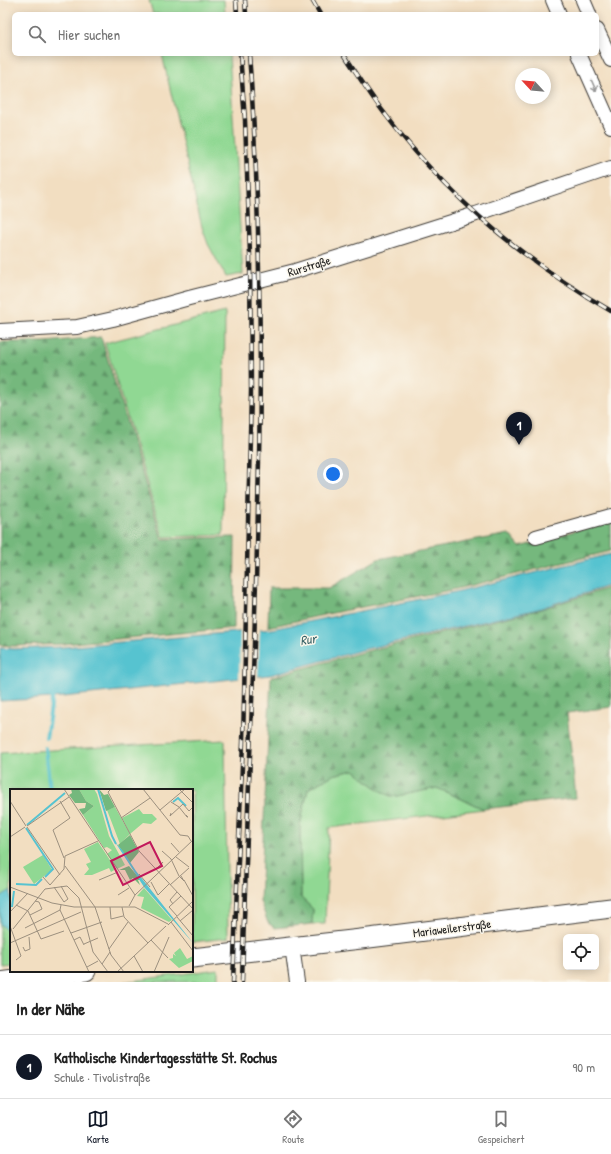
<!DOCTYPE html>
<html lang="de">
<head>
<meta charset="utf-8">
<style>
	:root { --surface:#fff; --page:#f2f2f2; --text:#222; --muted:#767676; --line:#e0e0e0; --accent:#111827 }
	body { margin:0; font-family:"Patrick Hand",sans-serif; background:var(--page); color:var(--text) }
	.controls { position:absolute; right:12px; bottom:12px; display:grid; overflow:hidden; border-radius:6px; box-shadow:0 2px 10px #0003 }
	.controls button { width:36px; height:36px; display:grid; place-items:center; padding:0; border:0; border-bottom:1px solid var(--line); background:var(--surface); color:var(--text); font:20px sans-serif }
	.compass { position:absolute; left:515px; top:68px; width:36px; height:36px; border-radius:50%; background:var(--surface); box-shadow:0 2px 10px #0003; rotate:296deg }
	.you { position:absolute; left:333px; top:474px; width:14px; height:14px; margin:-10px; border:3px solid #fff; border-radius:50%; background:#1a73e8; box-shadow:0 0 0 6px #1a73e833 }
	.badge { display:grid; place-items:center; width:26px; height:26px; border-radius:50%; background:var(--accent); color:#fff; font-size:13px; font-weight:700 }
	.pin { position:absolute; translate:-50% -33px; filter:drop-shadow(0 1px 2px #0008) }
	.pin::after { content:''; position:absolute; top:21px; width:14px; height:12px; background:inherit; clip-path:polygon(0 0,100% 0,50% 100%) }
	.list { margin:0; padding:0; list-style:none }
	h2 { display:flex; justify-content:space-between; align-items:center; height:52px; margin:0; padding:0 16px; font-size:17px }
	h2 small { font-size:13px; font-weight:400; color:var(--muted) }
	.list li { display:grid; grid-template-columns:26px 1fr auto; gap:12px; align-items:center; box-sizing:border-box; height:64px; padding:0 16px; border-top:1px solid var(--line) }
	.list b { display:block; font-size:15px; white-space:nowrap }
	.list p { margin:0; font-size:13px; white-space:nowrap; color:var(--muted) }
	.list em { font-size:13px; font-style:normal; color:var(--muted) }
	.icon { flex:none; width:22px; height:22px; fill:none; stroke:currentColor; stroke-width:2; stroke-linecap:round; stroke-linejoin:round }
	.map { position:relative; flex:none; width:611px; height:982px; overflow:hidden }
	.search { position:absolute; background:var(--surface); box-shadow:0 2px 10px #0003; left:12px; right:12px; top:12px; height:44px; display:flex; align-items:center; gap:10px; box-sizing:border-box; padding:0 14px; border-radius:6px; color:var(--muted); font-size:15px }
	.sheet { height:116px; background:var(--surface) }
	nav { display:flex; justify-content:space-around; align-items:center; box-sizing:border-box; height:56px; border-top:1px solid var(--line); background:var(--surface); font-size:11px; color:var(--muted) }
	nav a { display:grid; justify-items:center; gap:2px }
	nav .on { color:var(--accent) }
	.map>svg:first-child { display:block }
</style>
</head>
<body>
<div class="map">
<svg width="611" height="982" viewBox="0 0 611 982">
	<defs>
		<pattern id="forest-firs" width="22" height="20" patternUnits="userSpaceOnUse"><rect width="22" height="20" fill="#74b87d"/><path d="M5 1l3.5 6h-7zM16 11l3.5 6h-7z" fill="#5e9566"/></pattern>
	</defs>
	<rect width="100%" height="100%" fill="#fbf7ec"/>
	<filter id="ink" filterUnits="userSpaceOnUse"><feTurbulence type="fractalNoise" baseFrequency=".025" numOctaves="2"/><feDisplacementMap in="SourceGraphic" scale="8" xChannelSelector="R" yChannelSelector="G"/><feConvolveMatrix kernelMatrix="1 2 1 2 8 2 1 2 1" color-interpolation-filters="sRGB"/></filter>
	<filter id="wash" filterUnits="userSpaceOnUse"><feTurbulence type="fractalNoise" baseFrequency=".012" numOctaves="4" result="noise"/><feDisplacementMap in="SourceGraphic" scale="16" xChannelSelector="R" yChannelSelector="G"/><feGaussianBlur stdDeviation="0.9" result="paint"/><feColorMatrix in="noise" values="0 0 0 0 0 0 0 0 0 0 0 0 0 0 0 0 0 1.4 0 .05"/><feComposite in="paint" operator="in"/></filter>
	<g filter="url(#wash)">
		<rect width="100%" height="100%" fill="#f2dec1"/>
		<path fill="#90d893" stroke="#567a58" d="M149 0H224L225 14H153Z
			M162 54H229L243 274 226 277 208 244 202 227Z
			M225 312 223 535 163 537 105 343Z
			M225 740 228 938 192 942V790H11V963L0 964V753Z
			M354 770 379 790 392 797 437 788 484 809 329 828 325 924H312L313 909 301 898 300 826 308 789 333 775Z
			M218 969V982H124Z"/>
		<path fill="url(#forest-firs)" stroke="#486a4c" d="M101 337 162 539 235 537 234 628 63 644 14 646 0 645V342H45Z
			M611 520V551L456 589 342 611 268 627 269 588H329L378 559 509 534 520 547Z
			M611 587V707L567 713 576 798 484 809 437 788 392 797 379 790 354 770 333 775 308 789 300 826 301 898 313 909 312 924 275 928 268 923 260 901 271 677 367 651 538 610Z"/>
		<path fill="#57c3d0" stroke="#3a7076" d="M611 554V585L538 609 366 649 270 675 53 698 0 701V648L14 649 63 647 272 629 455 592Z
			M11 890V930H7L0 924V897Z"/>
		<path fill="#f2dec1" d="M260 628 258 678 239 680 240 630Z"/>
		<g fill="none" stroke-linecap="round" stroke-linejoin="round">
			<path stroke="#57c3d0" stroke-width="4" d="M46 738 53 693
				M45 748 50 790"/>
		</g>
	</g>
	<g filter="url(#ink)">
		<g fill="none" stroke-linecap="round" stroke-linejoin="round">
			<g stroke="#3c3935" stroke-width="16">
				<path id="street" d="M553 0 559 14
					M583 0 589 14
					M597 30 611 60
					M579 54 611 126
					M0 331 77 327 113 319 189 298 295 271 476 214 611 168
					M536 537 611 516
					M292 946 297 982"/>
			</g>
			<g stroke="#3c3935" stroke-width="21">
				<path id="secondary" d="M192 958 361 939 611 908
					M0 982 86 971"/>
			</g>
			<use href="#street" stroke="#fff" stroke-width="14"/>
			<use href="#secondary" stroke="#fff" stroke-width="19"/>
			<g stroke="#1c1c1c" stroke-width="4.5">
				<path id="rail" d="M236 0 237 14
					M245 0 246 14
					M312 0 320 14
					M344 54C357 74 370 95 385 114 446 195 524 261 611 311
					M233 982 243 742 251 391 250 254 245 120 240 54
					M242 982C251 673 273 363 249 54"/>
			</g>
			<use href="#rail" stroke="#fbf7ec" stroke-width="3" stroke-dasharray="9" stroke-linecap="butt"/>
		</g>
		<defs><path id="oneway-shaft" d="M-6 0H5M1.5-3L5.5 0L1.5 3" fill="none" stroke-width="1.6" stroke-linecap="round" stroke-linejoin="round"/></defs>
		<use stroke="#999" href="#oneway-shaft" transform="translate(594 86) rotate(66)"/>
	</g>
	<g text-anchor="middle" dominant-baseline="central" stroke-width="3" stroke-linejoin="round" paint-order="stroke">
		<g font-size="12" fill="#1c1c1c" stroke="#fbf7ec">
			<text transform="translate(309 266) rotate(-17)">Rurstraße</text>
			<text transform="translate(452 928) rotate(-7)">Mariaweilerstraße</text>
		</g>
		<g font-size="13" font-style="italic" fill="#345f64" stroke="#fbf7ec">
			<text transform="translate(308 639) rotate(-10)">Rur</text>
		</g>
	</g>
	<g transform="translate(10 789)">
		<rect width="183" height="183" fill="#f2dec1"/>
		<path d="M69 0H84L87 5 99 47 115 76 107 80 97 65 102 61 97 58 94 59 73 26 84 17 76 12ZM105 18 120 45 110 55 97 21ZM129 20 133 25H142L147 30 141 35 133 34 120 45 112 29ZM88 53 106 80 101 83 99 79 82 86H74L79 80 76 75 81 73 74 60ZM33 66 42 81 24 95 13 78ZM170 159 177 170 183 167V172L169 179 159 170 163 169V165L166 167 164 164Z" fill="#90d893"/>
		<path d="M61 0H69L76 12 84 17 73 26 69 20 75 19 76 14H65L59 6 62 4ZM89 0 94 6 98 5 105 18 96 22ZM120 46 129 63 120 74 108 56ZM119 77 131 91H128L130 96 123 89 120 91 115 81H109Z" fill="#74b87d"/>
		<path d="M134 99 162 131 159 133 131 119 134 108 127 107Z" fill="#90d893"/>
		<path d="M105 53 113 62 126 82 183 154 134 98Z" fill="#57c3d0"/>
		<path fill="none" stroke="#57c3d0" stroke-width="2" d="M88 0 102 47 106 55M163 13 168 9 176 17M17 36 55 4M16 39 43 80 35 88M6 95 26 96 32 90M2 118 4 102"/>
		<path fill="none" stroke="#9c907f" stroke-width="1" d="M54 0 125 106M101 0 98 3 129 62 183 120M133 0 170 46 178 47 181 52M169 0 183 14M0 12 16 37M50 12 60 29 43 41 54 69M161 13 169 18 177 28H178L176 26M150 21 175 0M161 24 160 27 173 15 179 22 183 18M111 29 140 9M17 37 59 8M17 38 50 86M0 48 15 38M161 54 169 63M152 62 161 70 169 87 174 92 171 87M166 68 179 78M55 77 85 118M146 81 153 73 147 79M129 85 140 98M33 88 40 96 54 80 55 67 88 52M89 91 108 83M174 91 183 107M141 93 148 106 159 95M160 96 179 79M0 98 42 114 64 118H125L158 135M44 98 54 113 58 110 51 97M108 106 119 99M163 115 160 111 167 103M6 116 18 122 31 150 54 142M51 116 50 121 79 183M119 117 125 106 183 51M85 118 101 166 114 183M100 118 101 130 113 127M112 118 114 128 138 154M0 123 18 104M20 126 32 120 29 113 25 112M167 127 159 118 171 107M167 128 183 147M170 132 183 121M161 133 183 162M158 136 183 112M0 137 11 167 6 171M15 139 50 121M3 140 35 100 57 97 69 109 83 163 98 183M61 144 92 133M64 151 70 148 74 156M141 151 158 169M0 154 71 123M74 155 88 149M13 158 15 162 20 160 19 148M99 160 118 133M124 167 133 183M92 175 100 163M77 178 88 172M107 183 156 137M144 183 159 148"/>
		<path fill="#c2185b" fill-opacity="0.15" stroke="#c2185b" stroke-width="2" d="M140 53 152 77 113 96 101 72Z"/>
		<rect width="183" height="183" fill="none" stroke="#1c1c1c" stroke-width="2"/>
	</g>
</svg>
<div class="controls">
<button><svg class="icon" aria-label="locate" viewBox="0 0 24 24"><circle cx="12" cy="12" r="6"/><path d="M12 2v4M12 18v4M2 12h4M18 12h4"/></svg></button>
</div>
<svg class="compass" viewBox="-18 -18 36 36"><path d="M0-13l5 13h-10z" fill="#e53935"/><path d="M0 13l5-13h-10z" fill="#767676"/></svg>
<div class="you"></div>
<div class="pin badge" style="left:519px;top:445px">1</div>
<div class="search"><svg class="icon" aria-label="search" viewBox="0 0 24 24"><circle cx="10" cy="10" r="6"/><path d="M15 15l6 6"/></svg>Hier suchen</div>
</div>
<section class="sheet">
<h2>In der Nähe<small></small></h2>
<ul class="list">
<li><span class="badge">1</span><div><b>Katholische Kindertagesstätte St. Rochus</b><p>Schule · Tivolistraße</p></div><em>90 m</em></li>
</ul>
</section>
<nav>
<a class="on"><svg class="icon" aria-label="map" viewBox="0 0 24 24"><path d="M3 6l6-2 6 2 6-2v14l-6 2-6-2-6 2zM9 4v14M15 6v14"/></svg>Karte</a>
<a><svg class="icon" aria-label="directions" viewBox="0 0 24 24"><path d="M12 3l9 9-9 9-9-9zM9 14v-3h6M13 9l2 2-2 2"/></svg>Route</a>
<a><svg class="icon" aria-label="saved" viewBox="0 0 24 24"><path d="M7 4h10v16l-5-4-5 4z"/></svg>Gespeichert</a>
</nav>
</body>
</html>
